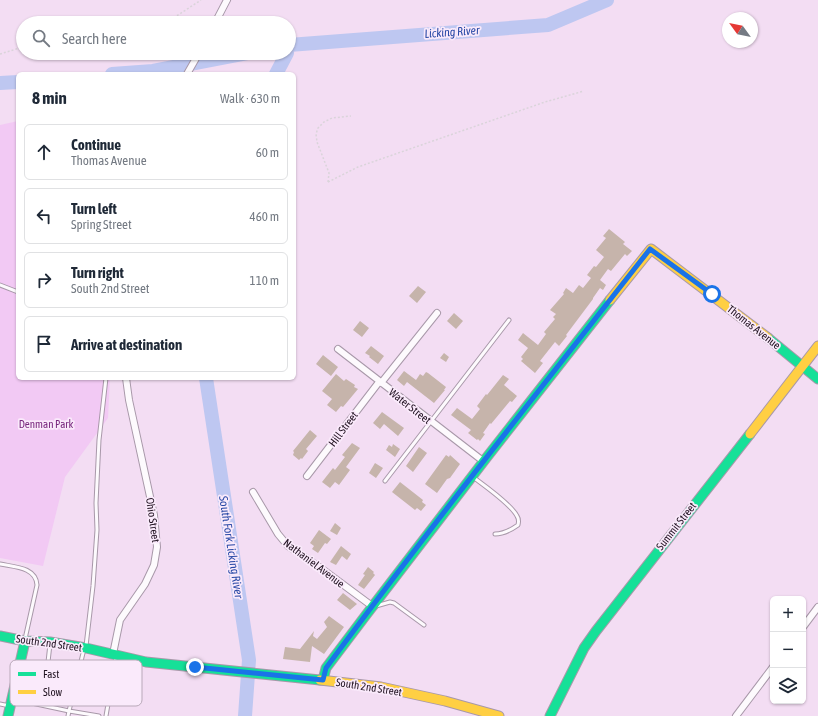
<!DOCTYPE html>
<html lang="en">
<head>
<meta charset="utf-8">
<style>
	:root { --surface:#fff; --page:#f2f2f3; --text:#1f2937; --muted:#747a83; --line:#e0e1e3 }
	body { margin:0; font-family:"Asap Condensed",sans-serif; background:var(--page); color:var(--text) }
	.controls { position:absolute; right:12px; bottom:12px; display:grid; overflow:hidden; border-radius:6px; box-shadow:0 1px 3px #0004 }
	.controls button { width:36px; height:36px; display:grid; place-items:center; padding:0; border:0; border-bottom:1px solid var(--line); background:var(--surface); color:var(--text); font:20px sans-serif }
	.compass { position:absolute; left:722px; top:12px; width:36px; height:36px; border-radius:50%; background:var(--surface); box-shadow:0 1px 3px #0004; rotate:303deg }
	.stop { position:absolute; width:12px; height:12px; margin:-9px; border:3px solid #1a73e8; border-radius:50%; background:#fff }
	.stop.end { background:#1a73e8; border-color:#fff; box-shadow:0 1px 4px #0008 }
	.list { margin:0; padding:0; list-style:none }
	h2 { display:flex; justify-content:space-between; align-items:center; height:52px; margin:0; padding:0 16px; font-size:17px }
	h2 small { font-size:13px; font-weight:400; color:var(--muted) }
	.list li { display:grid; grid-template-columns:26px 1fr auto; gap:12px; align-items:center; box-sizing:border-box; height:56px; margin:0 8px 8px; padding:0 8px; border:1px solid var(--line); border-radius:6px }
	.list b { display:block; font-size:15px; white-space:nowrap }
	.list p { margin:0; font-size:13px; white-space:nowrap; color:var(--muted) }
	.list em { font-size:13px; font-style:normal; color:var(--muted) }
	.icon { flex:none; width:22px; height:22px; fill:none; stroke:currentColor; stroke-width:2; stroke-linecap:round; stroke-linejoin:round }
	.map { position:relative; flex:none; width:818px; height:716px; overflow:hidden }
	.search { position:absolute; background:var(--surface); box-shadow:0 1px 3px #0004; left:16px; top:16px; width:280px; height:44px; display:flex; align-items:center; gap:10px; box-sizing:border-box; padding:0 14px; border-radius:22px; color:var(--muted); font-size:15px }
	.panel { position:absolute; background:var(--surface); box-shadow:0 1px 3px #0004; left:16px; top:72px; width:280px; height:308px; border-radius:6px }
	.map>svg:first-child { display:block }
</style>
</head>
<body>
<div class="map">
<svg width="818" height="716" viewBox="0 0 818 716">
	<rect width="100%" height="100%" fill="#f3ddf3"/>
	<path fill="#f2c9f4" d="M18 121V378H110L108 418 65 477 43 566 0 558V125Z"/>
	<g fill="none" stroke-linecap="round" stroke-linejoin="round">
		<path stroke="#bec7f1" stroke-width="14" d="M289 45 548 25 607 0
			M112 74 153 71 247 53
			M276 74 287 53
			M0 83 18 82
			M206 378 249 660 245 716"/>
	</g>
	<path fill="#c6b4ab" d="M609 229 625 242 623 244 632 251 627 256 625 254 611 271 608 269 600 280 606 285 603 290 600 288 593 298V299L566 335 567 336 559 346 555 342 540 361 543 363 535 373 521 361 523 359 521 357 528 348 518 340 523 333 538 345 546 334 544 332 555 319 553 317 556 314 550 310 564 294 563 293 566 288 573 293 579 285 583 288 591 278 587 275 594 266 596 267 604 257 596 250 606 238 603 236Z
		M418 286 426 292 417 303 409 296Z
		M454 313 463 321 456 329 447 321Z
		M360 321 369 328 362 337 353 330Z
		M371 346 384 356 378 364 369 357 370 356 365 353Z
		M444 353 449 357 446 362 440 358Z
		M323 355 338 367 331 376 316 364Z
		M404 371 416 380 420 374 423 376 426 372 428 373 446 387 444 390H445L434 403 407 382 404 386 397 380Z
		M336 374 344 381 346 379 355 385 354 387 358 389 343 407 341 406 336 412 327 405 332 399 322 391Z
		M503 375 509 379 504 385 517 396 512 402 510 401 491 424 490 423 483 433 485 434 480 441 478 439 477 440 468 433 471 430 451 415 457 408 472 419 480 409 477 406 486 394 487 395Z
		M382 412 404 428 398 436 384 424 380 429 373 423Z
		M310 430 317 436 306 449 308 451 302 459 301 458 299 460 293 455 294 452 293 451Z
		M352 443 360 448 346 467 350 470 339 485 335 482 330 488 322 482 333 468 335 470 345 457 342 455Z
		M393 444 400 449 395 457 386 450 389 445 392 447Z
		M419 447 427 453 413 472 406 466Z
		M446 455 449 457 450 455 460 464 450 478 447 479 437 493 425 484Z
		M375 463 383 468 376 478 369 473Z
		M400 482 423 500 422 502 426 505 421 511 417 508 415 510 392 492Z
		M335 523 341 528 337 535 330 531Z
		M319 530 331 539 327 544 325 543 318 553 312 549 314 546 310 543Z
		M341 546 351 554 347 560 342 556 336 565 330 562Z
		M368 567 374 572 373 573 375 575 364 589 358 585 365 575 363 574Z
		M343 593 357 604 350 610 337 600Z
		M329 616 344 627 324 654 312 646 310 662 283 659 285 647 300 649 314 631 313 636 317 639 327 627 324 622Z"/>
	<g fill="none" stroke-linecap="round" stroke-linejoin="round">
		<g stroke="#a898a9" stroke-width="5">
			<path id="lane" d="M0 285 18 292
				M473 477C485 486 511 504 517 516 519 519 519 521 518 525 511 530 504 534 495 534
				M385 481 509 320
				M0 564C14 567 36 567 37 585L25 639
				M376 606 390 602 394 603 424 625
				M86 646 93 586 97 530 96 503 99 440 106 378
				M84 649 69 711 99 716
				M15 688 35 691 42 689 46 680 50 644
				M13 699 69 711 68 716
				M0 704 10 706
				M106 716 116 657"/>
		</g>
		<g stroke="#a898a9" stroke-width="8">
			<path id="street" d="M215 23 227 0
				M187 74 199 53
				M338 349 483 461
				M381 383 437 313
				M307 476 379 382
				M253 492 278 534 288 546 318 566 372 606
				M803 627 818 607
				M113 654 120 620 145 584 154 565 157 547 154 515 129 400 126 378
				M736 716 773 667"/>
		</g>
		<g stroke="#a898a9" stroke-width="11">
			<path id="fast" d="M768 338 818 379
				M0 636 25 641 50 642 86 648 146 662 320 680
				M323 680 326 668 366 615 487 457 610 300
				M8 716 25 641
				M550 716 584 648 596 631 750 434"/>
		</g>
		<g stroke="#a898a9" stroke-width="11">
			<path id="slow" d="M610 300 651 249 768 338
				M750 434 818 346
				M320 680 381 687 445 701 499 716"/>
		</g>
		<path stroke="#dad4da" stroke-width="1.5" stroke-dasharray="2 2" stroke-linecap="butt" d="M102 23 127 19 163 20 175 17 201 0
			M0 54 23 47
			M328 182 358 167 545 102 584 91
			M328 182 329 173 317 142 316 134 318 128 324 122 332 118 351 116"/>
		<use href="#lane" stroke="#fdfafd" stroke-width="3"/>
		<use href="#street" stroke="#fdfafd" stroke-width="6"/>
		<use href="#fast" stroke="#16e098" stroke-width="9"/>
		<use href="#slow" stroke="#ffcf43" stroke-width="9"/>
	</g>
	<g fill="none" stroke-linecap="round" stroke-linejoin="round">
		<path stroke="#1a73e8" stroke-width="5" d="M195 667 323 680 326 668C431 526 541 388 650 249L712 294"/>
	</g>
	<g text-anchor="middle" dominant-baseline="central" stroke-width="3.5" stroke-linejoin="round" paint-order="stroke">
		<g font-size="11" fill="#201220" stroke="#faeafb">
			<text transform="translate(754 327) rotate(38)">Thomas Avenue</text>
			<text transform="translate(410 406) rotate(38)">Water Street</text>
			<text transform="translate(343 429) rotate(-53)">Hill Street</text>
			<text transform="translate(153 520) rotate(82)">Ohio Street</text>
			<text transform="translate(676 526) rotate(-52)">Summit Street</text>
			<text transform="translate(314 563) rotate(37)">Nathaniel Avenue</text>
			<text transform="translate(49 643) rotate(8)">South 2nd Street</text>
			<text transform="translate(369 687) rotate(9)">South 2nd Street</text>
		</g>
		<g font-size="11" fill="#78267d" stroke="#faeafb">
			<text x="46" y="424">Denman Park</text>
		</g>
		<g font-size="12" font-style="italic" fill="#2849a6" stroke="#faeafb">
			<text transform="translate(452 32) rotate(-4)">Licking River</text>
			<text transform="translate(231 547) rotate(81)">South Fork Licking River</text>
		</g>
	</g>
	<rect x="10" y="660" width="132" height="46" rx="6" fill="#faeafb" stroke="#b9a9b9" stroke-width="1"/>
	<rect x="18" y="672" width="18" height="4" fill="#16e098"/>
	<rect x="18" y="690" width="18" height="4" fill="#ffcf43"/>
	<g font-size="11" fill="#201220">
		<text x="43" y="678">Fast</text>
		<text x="43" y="696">Slow</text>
	</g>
</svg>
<div class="controls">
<button>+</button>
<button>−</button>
<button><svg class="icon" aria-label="layers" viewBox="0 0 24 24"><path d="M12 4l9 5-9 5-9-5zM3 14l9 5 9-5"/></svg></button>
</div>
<svg class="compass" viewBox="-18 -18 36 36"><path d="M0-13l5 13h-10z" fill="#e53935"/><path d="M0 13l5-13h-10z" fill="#747a83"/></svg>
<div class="stop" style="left:712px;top:294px"></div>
<div class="stop end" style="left:195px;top:667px"></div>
<div class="search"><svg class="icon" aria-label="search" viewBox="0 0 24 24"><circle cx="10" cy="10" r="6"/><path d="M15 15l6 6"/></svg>Search here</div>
<section class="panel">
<h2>8 min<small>Walk · 630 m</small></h2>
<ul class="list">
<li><svg class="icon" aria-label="ahead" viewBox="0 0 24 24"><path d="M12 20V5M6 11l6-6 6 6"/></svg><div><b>Continue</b><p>Thomas Avenue</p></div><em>60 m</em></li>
<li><svg class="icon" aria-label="left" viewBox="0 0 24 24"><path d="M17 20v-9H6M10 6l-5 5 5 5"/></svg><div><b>Turn left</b><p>Spring Street</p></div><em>460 m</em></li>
<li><svg class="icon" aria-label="right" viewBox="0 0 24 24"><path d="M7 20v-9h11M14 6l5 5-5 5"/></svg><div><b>Turn right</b><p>South 2nd Street</p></div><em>110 m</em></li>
<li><svg class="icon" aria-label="arrive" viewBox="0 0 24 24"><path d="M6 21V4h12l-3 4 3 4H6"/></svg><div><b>Arrive at destination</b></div></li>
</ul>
</section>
</div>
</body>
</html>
